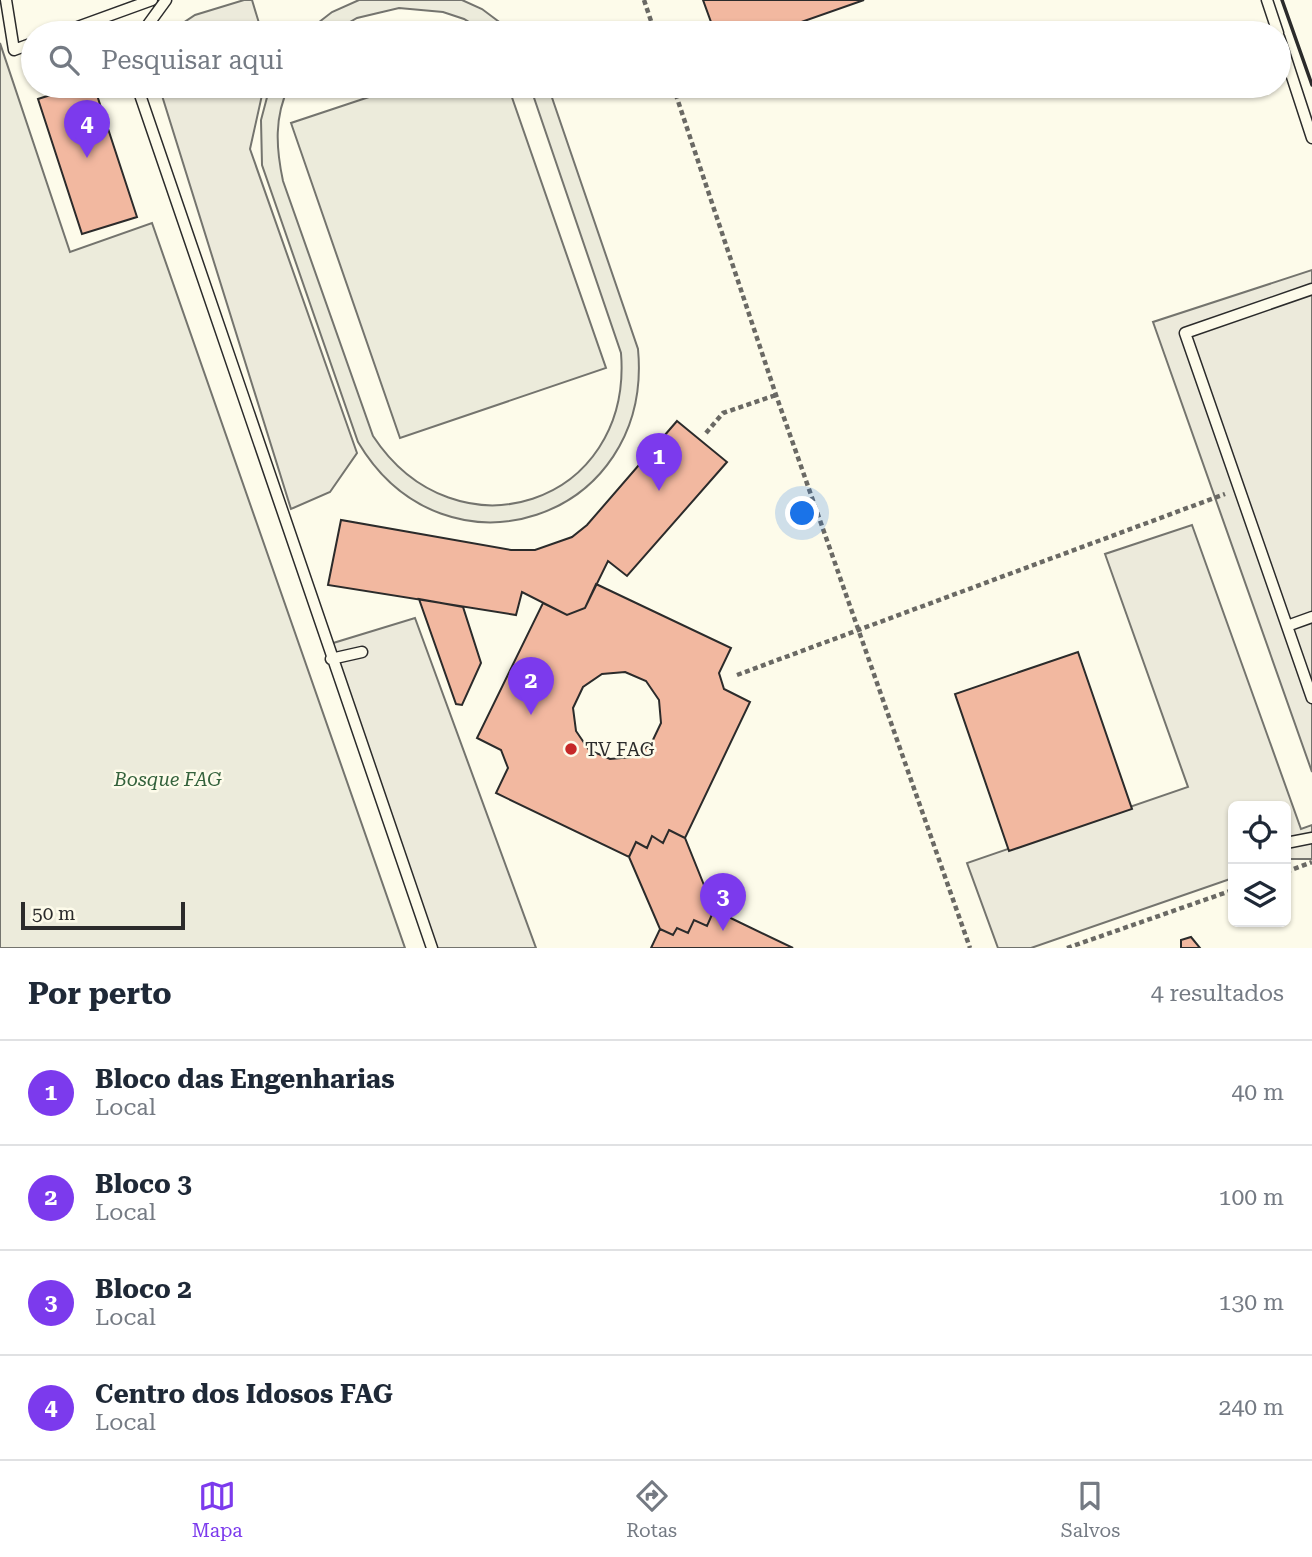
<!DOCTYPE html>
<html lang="pt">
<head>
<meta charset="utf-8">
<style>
	:root { --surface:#fff; --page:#f6f6f7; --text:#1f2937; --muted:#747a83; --line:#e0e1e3; --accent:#7c3aed }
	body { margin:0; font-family:"Roboto Serif",serif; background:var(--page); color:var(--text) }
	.controls { position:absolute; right:21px; bottom:21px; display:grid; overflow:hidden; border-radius:10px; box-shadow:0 2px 5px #0004 }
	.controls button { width:63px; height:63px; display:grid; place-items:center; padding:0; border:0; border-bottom:2px solid var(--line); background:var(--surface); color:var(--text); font:35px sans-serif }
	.scale { position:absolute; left:21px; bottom:18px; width:164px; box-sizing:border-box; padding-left:7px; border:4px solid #2b2b2b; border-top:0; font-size:19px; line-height:24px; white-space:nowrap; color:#2b2b2b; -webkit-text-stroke:5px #fdfbea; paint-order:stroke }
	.you { position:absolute; left:803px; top:514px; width:24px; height:24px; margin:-18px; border:5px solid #fff; border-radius:50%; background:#1a73e8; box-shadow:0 0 0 10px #1a73e833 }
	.badge { display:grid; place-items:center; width:46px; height:46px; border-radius:50%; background:var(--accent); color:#fff; font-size:23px; font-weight:700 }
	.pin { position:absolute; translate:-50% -58px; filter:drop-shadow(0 2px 4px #0008) }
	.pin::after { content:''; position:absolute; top:37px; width:24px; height:21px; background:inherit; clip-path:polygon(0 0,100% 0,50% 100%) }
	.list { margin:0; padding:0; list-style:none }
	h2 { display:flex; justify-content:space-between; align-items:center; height:91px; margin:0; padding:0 28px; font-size:30px }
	h2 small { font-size:23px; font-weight:400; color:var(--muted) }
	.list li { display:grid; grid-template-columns:46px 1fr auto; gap:21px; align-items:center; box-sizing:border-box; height:105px; padding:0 28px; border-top:2px solid var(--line) }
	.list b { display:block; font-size:26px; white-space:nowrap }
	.list p { margin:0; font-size:23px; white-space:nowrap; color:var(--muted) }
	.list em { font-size:23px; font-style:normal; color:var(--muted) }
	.icon { flex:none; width:38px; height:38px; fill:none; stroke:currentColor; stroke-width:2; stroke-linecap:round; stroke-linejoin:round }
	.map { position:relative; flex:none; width:1312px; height:948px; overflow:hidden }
	.search { position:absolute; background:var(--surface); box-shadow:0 2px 5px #0004; left:21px; right:21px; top:21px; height:77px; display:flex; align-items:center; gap:18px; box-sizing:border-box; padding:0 24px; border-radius:38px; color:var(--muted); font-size:26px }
	.sheet { height:511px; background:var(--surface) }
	nav { display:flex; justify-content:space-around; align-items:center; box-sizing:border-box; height:98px; border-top:2px solid var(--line); background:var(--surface); font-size:19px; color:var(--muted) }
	nav a { display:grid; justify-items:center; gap:4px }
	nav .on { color:var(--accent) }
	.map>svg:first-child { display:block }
</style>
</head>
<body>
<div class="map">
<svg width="1312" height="948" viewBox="0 0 1312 948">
	<rect width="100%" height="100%" fill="#fdfbea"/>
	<path fill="#ecebdb" stroke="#74746e" stroke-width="2" d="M359 0H462L482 9 514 33H487L464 19 443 12 399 8 357 18 331 33H305L332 12Z
		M0 43 70 252 152 223 405 948H0Z
		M270 86H289C274 117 276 148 283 181L373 436C456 562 633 505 621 353L530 86H548L638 349C654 520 445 589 358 442L262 165 261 120Z
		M402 86H508L606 368 400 438 291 123Z"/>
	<path fill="#eceadb" stroke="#74746e" stroke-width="2" d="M244 0H252L262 33H168L195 15Z
		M159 86H264L250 149 357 453 330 492 291 509Z
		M1312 270V772L1153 322Z
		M1192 525 1301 829 1312 825V859H1286V806H1233V878L1031 948H998L967 863 1188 787 1105 554Z
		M415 618 536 948H437L330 644Z"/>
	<path fill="#f2b8a0" stroke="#2b2b2b" stroke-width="2" fill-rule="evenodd" d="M703 0H864L770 33H715Z
		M79 86H94L137 217 82 234 38 99Z
		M677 421 727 462 627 576 608 561 585 608 567 615 522 592 516 615 328 585 341 520 511 550H535L572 537 587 525Z
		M596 584 731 648 719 673 724 689 750 702 685 838 669 830 663 843 652 836 647 848 636 842 629 857 496 793 508 768 501 750 477 738 543 603 567 615 585 608ZM625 672 646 681 659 700 661 723 651 744 633 757 610 759 589 750 576 731 573 708 583 687 602 674Z
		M419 599 463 607 481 663 462 705 456 704Z
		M1078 652 1132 809 1009 851 955 694Z
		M669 830 685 838 714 910 707 926 694 920 688 933 677 928 673 935 660 929 629 857 636 842 647 848 652 836 663 843Z
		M714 910 793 948H651L660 929 673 935 677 928 688 933 694 920 707 926Z
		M1191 937 1200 948H1181V940Z"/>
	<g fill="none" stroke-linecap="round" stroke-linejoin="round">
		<g stroke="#2b2b2b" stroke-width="13">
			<path id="lane" d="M6 0 14 50 33 43
				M1267 0 1278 33
				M61 33 152 0
				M142 33 166 0
				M1279 37 1312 138
				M137 86 432 948
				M1312 289 1185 333 1312 698
				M1287 626 1312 617
				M331 659 362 652
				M1286 843 1312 838"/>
		</g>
		<path stroke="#6a6964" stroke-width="4.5" stroke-dasharray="5 3.5" stroke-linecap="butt" d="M644 0 655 33
			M673 86 776 395 970 948
			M706 433 723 413 776 395
			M737 675 1225 494
			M1286 872 1312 862
			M1067 948 1233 890"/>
		<use href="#lane" stroke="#fdfbea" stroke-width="10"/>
		<path stroke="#2b2b2b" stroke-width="3.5" d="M1282 0 1312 85"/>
	</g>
	<circle fill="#c62828" stroke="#fdfbea" stroke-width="2.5" cx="571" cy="749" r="7"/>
	<g text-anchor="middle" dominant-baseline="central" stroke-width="5" stroke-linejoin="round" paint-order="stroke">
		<g font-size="19" fill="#2b2b2b" stroke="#fdfbea" text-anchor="start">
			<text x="585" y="749">TV FAG</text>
		</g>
		<g font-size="19" font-style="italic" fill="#34623c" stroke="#fdfbea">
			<text x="168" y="779">Bosque FAG</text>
		</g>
	</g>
</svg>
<div class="controls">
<button><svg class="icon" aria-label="locate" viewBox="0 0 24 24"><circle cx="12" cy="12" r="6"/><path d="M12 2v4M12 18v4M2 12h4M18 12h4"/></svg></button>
<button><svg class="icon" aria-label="layers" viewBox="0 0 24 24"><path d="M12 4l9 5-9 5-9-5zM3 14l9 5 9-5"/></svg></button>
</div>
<div class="scale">50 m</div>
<div class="you"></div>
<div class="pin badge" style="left:659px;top:491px">1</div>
<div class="pin badge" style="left:531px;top:715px">2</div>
<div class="pin badge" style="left:723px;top:931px">3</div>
<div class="pin badge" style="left:87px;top:158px">4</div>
<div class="search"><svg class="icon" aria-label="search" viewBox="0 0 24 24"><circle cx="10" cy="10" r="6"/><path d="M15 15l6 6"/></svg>Pesquisar aqui</div>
</div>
<section class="sheet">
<h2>Por perto<small>4 resultados</small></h2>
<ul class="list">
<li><span class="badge">1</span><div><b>Bloco das Engenharias</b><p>Local</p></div><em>40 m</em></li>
<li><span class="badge">2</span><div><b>Bloco 3</b><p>Local</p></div><em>100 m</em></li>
<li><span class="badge">3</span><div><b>Bloco 2</b><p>Local</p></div><em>130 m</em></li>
<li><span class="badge">4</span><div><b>Centro dos Idosos FAG</b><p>Local</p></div><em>240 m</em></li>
</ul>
</section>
<nav>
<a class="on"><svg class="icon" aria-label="map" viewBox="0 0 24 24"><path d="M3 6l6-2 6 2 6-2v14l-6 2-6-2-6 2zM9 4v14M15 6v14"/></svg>Mapa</a>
<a><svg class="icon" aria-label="directions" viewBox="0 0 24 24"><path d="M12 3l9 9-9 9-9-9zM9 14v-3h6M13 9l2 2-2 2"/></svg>Rotas</a>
<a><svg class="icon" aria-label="saved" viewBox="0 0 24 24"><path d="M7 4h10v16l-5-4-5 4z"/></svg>Salvos</a>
</nav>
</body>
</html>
